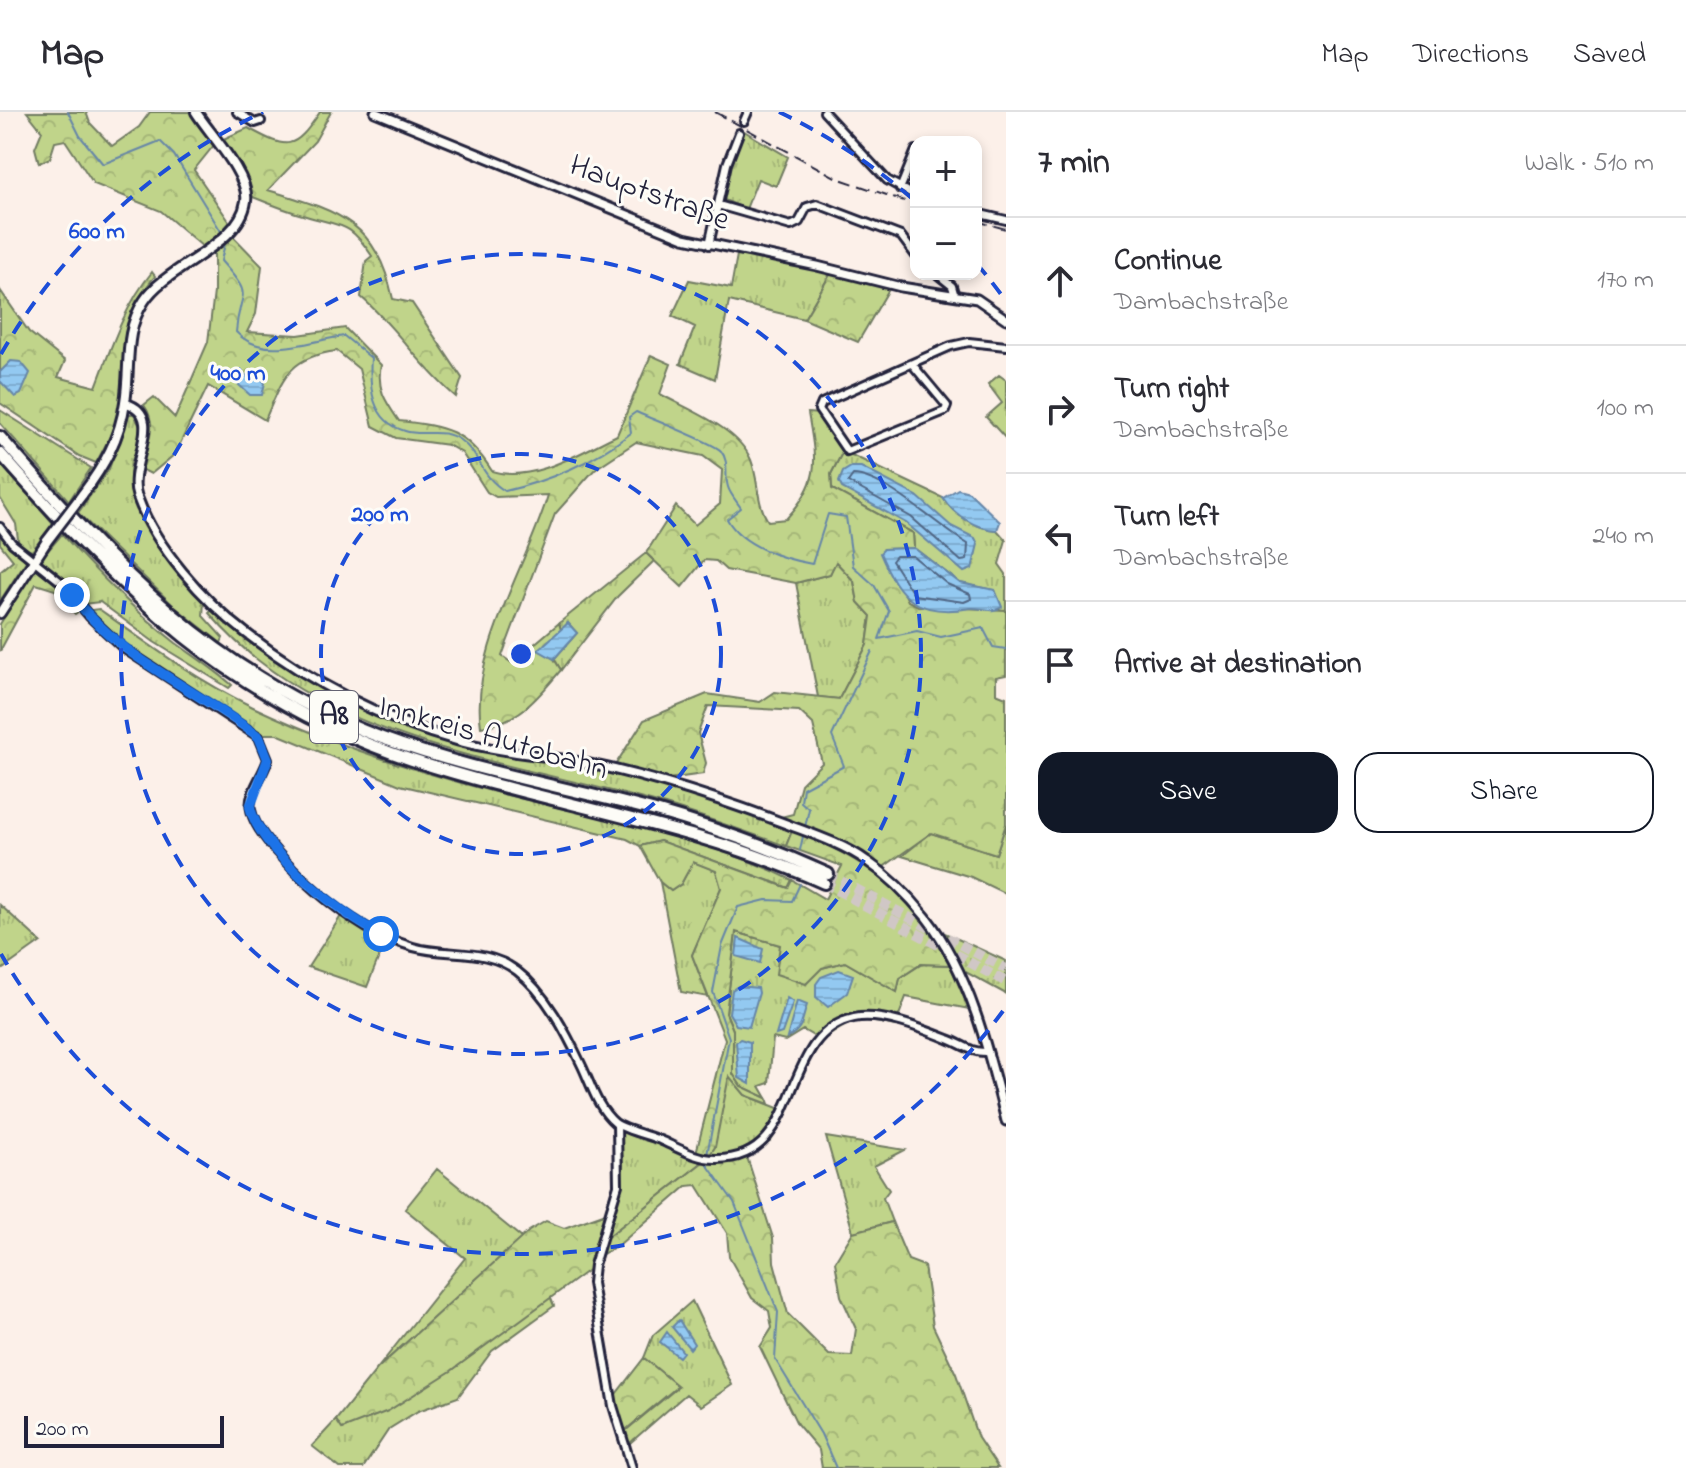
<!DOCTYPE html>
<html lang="en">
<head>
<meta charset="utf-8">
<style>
	:root { --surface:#fff; --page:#f2f2f3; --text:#2b2b33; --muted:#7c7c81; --line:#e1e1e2; --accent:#111827 }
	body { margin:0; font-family:"Indie Flower",sans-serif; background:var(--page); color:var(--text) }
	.controls { position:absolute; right:24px; top:24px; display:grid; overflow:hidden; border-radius:16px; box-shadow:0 4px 12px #0003 }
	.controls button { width:72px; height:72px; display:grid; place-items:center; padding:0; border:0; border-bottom:2px solid var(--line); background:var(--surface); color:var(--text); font:40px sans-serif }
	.scale { position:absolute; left:24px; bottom:20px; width:200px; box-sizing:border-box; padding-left:8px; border:4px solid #22223b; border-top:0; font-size:22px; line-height:28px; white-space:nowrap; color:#22223b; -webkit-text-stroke:6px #fdfcf7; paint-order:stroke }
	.stop { position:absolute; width:24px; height:24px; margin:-18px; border:6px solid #1a73e8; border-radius:50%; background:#fff }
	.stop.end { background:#1a73e8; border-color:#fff; box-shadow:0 2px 8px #0008 }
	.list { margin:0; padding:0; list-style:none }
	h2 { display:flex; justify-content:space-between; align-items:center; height:104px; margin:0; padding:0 32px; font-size:34px }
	h2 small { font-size:26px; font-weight:400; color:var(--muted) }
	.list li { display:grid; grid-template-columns:52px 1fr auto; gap:24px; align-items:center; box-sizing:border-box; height:128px; padding:0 32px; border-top:2px solid var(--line) }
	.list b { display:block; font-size:30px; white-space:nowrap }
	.list p { margin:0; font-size:26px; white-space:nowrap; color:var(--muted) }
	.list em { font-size:26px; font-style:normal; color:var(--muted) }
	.actions { display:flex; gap:16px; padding:24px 32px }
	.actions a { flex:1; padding:18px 0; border:2px solid var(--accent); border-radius:24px; text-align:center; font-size:28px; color:var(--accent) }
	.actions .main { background:var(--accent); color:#fff }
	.icon { flex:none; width:44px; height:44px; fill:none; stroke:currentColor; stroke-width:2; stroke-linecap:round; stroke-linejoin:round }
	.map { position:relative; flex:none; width:1006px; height:1356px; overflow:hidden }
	header { display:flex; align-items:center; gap:48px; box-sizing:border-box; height:112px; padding:0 40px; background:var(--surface); border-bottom:2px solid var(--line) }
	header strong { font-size:38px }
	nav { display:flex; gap:44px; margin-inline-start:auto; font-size:28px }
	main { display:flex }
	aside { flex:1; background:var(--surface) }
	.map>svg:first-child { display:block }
</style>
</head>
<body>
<header>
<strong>Map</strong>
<nav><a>Map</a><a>Directions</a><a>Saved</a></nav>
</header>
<main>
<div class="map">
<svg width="1006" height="1356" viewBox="0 0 1006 1356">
	<defs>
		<pattern id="grass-tufts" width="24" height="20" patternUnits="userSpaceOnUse" patternTransform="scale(2)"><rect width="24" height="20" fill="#c0d48a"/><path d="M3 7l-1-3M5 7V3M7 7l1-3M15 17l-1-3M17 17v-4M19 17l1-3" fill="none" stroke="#a5b678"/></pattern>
		<pattern id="forest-crowns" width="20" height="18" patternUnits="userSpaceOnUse" patternTransform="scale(2)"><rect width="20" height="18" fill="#c0d48a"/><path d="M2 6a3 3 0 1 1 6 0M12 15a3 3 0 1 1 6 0" fill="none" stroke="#a5b678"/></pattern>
		<pattern id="water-rules" width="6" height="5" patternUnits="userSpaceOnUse" patternTransform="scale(2)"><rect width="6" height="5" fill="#93c9f1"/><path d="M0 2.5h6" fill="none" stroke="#7eacd0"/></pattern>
	</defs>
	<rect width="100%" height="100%" fill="#fcf0e9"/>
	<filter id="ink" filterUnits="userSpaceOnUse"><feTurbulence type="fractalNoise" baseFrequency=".0125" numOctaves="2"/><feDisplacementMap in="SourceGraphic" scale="16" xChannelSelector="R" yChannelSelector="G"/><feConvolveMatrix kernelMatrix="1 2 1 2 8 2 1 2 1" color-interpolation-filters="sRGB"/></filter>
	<g filter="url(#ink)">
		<path fill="url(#grass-tufts)" stroke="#717b62" stroke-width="2" d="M739 16 788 45 776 74 758 67 746 97 717 85 730 33Z
			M737 143 761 144 831 161 804 207 729 189 715 267 680 252 695 215 672 204 689 168 731 176Z
			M0 298 91 356 69 389 0 311Z
			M128 302H134L144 323C140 332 133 343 131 352 122 398 177 458 204 490L203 504 223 526 221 531 175 495 78 401 109 357Z
			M843 339 943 386C954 403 976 417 997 418L1006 428 999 452 1006 462V498L996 499 1001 494 995 478 960 471 914 436 913 421 832 377 831 362Z
			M0 351 53 411 32 439 19 435 16 412 0 386Z
			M0 418 26 449 0 489V459L13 448 0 432Z
			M62 422C97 461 135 499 176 531 195 545 214 557 232 573L229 576 154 530 100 490 83 492 64 468 40 448Z
			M646 441 654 449 618 484 561 558 554 547 577 521 568 511 561 518 559 511Z
			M835 449 854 469 858 490 871 504 867 533 839 587 818 585 796 471 830 462Z
			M99 497C149 533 198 569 253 595 330 631 413 659 495 680 595 706 698 722 792 768L789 776 660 729 640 734 627 727 400 673 277 622H260L171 566 128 535 92 502 91 498Z
			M213 497C269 540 325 585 393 611 468 639 537 642 612 660 674 675 733 695 792 719L786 734C746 720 706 705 665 693 511 648 320 633 209 501Z
			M1006 712V782L971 765 902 744 931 721 996 742Z
			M693 749 716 759 721 776 692 843 708 885 681 880 660 770 671 779 681 772Z
			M0 793 41 830 0 859Z
			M341 804 386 827 367 875 308 855Z
			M938 818 1006 849V882L960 857Z
			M736 820 780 833 822 856 845 850 897 880 900 866 922 852 950 853 969 897 906 885 895 914C860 905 851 907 822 929L803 918 785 929 773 926 769 971 760 974 767 986 741 974 733 962V918L726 901Z
			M729 963 745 983 788 1000 771 1029 747 1045 703 1050 605 1127 623 1053 619 1009 696 1041 722 987Z
			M826 1025 905 1038 874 1054 889 1078 883 1086 892 1110 853 1120Z
			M437 1057 522 1126 377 1257 465 1146 405 1097Z
			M550 1184 554 1194 492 1239 458 1285 418 1299 389 1317 363 1356H340L312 1334 336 1308 343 1317 451 1259Z
			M692 1189 732 1273 701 1294 686 1282 622 1338 618 1325 678 1275 644 1246 653 1223Z"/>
		<path fill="url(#forest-crowns)" stroke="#717b62" stroke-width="2" d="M27 0H86L90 11 112 34 139 15 150 0H190L214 33 194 58 231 112 203 135 161 99 94 72 65 28 55 30 50 46 39 51 35 36 42 19Z
			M320 0H331L315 29 268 78C337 99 376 108 393 187L412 191 462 266 456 285C420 255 396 215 361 185L366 149 372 144C349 109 342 115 306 104 288 99 270 92 253 85L249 71 221 28 248 16C288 38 294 39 320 0Z
			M231 122 262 154 256 202 247 220 298 223 345 216 381 253C376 277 386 290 399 309 446 314 466 318 492 359 532 372 581 340 617 323L651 243 671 252 660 282C689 298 738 316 751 348 759 368 756 391 768 409L786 407C822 368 816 349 808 301L820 302 843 339 831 362 832 377 913 421 914 436 884 437 908 489 918 494 1006 498V563L996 565V581L1006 585V712L996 742 931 721 882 756 849 734 781 705 793 702 801 672 822 651 813 612 799 599 708 594 698 621 706 651 703 662 661 668 614 655 644 608 707 582 760 590 775 580 839 587 867 533 871 504 858 490 854 469 836 450 830 462 796 471 726 458 716 449 704 448 682 475 646 441 676 394 695 413 720 392 722 358 703 344 636 330 595 357 555 402 502 544 512 551 559 511 561 518 539 538 554 547 561 558C538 586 519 610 481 615 470 539 527 454 548 383L496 385 487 380 462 341 448 333 396 326 373 314 359 257 337 239C288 245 283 267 265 308L208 274 175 342 151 362 139 356C147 333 159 314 144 293L154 285 175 306 208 230 214 180V137Z
			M152 160 155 164C111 219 130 228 122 287 118 310 107 331 96 351L79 344 0 291V178L29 220 65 249 58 265 96 275C112 233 124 195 152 160Z
			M831 161 889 177 858 230 804 207Z
			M999 263 1006 268V327L986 305 1002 291 988 272Z
			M39 456 62 473 81 498 75 502 55 478 36 472 0 539V512L34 457Z
			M792 719C870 747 909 781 950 853L921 852 900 866 897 880 845 850 822 856 806 872 776 862 780 833 736 820 726 901 733 918V962L741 974 767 986 769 992 745 983 729 964 715 1035 709 1044 696 1041 725 927 692 843 721 776 716 759 693 750 681 772 671 779 660 770 640 734 660 729 788 776 792 768 825 787 842 754 786 734Z
			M747 1045 773 1126 774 1150 788 1202 829 1243 852 1244 856 1217 841 1184 835 1150 853 1120 892 1110 908 1148 924 1154 933 1214 956 1262 978 1326 998 1356H822L819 1338 797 1312 760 1235 772 1216 769 1199 752 1186 729 1145 727 1121 697 1073 687 1074 620 1132 599 1144 605 1127 703 1050Z
			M609 1100 590 1157 451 1259 388 1299 342 1317 336 1308 377 1257 529 1119 546 1109 564 1116Z
			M644 1246 678 1274 622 1321 613 1286Z"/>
		<path fill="url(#water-rules)" stroke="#6686a8" stroke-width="2" d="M11 249 21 250 30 261 21 282 15 285 0 269V260Z
			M231 260 261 266 265 271 262 283H250L229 264Z
			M851 355H861L917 384 951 414 975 426 978 432 972 457 964 460 906 411 842 376 839 370 843 360Z
			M958 377 969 380 1000 410 997 418C976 417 954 403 943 386Z
			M914 436 960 471 995 478 1002 495C992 502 982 495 971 496 918 505 900 488 880 441L884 437Z
			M568 511 577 521 554 547 538 538Z
			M738 826 763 837 760 851 736 844Z
			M839 858 853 863 847 881 828 895 816 885V872L821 865Z
			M738 874 758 876 759 881 749 915 736 913 729 901 732 878Z
			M787 886 793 890 782 921 776 923Z
			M797 889 807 893C801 910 804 916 787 926Z
			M740 927 750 930V972L739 966 736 930Z
			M679 1208 694 1232 690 1237 672 1215Z
			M667 1220 683 1240 679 1245 660 1230Z"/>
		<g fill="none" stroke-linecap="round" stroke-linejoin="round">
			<path stroke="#4f6584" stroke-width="2" d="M853 363C886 364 938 415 968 432L967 448 961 449 911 405 848 370Z
				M896 444H913L947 472 970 482 971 487 964 490 914 483 892 449Z"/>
			<path stroke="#6686a8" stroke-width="2" d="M68 0 80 24 103 52 160 29 174 43 222 121
				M225 131 221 149C256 188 239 177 236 220 263 249 309 229 344 224L371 246C369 274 371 309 405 319 424 325 442 315 460 328 482 344 479 363 505 379 549 369 595 349 631 321L629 305 636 300C651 307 715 331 721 339 730 350 724 363 728 375 730 382 737 390 741 396L727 407C742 434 783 447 812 452L828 402 846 405 853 454 874 473 889 499 879 527 917 519 941 525 983 516 993 535 1006 537
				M800 738 809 697 801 690 803 676 844 654 832 624 872 539
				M707 1043 729 926 713 880 722 834 738 795 766 788 792 789 800 772
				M706 1051 734 1090 778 1200 775 1247 821 1322 836 1356"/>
			<path stroke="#d0c7c6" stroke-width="10" stroke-dasharray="10 5" stroke-linecap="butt" d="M828 762 1006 857
				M824 771 1006 870"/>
			<g stroke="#22223b" stroke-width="12">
				<path id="minor" d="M237 0 255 11 261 9
					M824 0 887 68 916 84
					M744 9 748 0
					M900 77 916 38
					M718 93 791 114 799 110 807 95 817 92 901 124 916 144
					M976 101 1006 108
					M709 133 727 52 739 21
					M937 162 952 174 954 181
					M912 252 947 294 945 299 847 339 819 298 822 291 951 234 969 230 1006 234
					M0 415 12 431 61 470 90 505 123 536 259 625 268 647C264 663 247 681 251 698 257 730 325 789 353 807 370 819 393 829 413 835 448 845 486 835 517 859 546 881 567 922 582 954 591 973 598 997 615 1011 625 1018 647 1023 660 1028 678 1036 696 1047 716 1047 806 1048 777 922 854 906 881 900 923 917 948 927 962 932 971 941 987 940
					M617 1013 618 1073 594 1153 592 1171 613 1294 632 1356"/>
			</g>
			<g stroke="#22223b" stroke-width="13">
				<path id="tertiary" d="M375 0 684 126 817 154 901 175 977 187 1006 207
					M125 291C168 303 126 353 137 384 155 435 204 489 246 521 310 570 380 607 458 629 494 639 532 642 569 648 642 661 712 684 781 710 809 721 842 731 867 749 889 764 909 784 926 805 970 861 989 940 1006 1009"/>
			</g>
			<g stroke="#22223b" stroke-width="14">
				<path id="secondary" d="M82 383C104 354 120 326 125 290 131 254 123 221 144 189 167 153 240 134 246 89 250 64 209 21 196 0
					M0 501 47 429"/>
			</g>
			<g stroke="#22223b" stroke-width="16">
				<path id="motorway" d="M0 325C115 456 214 563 382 626 469 658 562 674 652 698 712 715 771 736 828 762
					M0 341C123 481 231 588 412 648 549 693 692 711 824 771"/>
			</g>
			<use href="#minor" stroke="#fdfcf7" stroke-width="6"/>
			<use href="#tertiary" stroke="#fdfcf7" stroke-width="7"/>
			<use href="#secondary" stroke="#fdfcf7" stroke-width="8"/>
			<use href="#motorway" stroke="#fdfcf7" stroke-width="10"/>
			<path stroke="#22223b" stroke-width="2" stroke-dasharray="12 6" stroke-linecap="butt" d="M715 0 837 66 916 93
				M976 109 1006 117"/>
			<g stroke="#22223b" stroke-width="14" stroke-linecap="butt">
				<path id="secondary-bridge" d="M47 429 82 383"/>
			</g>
			<use href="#secondary-bridge" stroke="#fdfcf7" stroke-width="8"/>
		</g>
	</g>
	<g fill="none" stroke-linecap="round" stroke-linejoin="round" filter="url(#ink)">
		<path stroke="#1a73e8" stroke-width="10" d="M72 483C121 549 196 576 259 625L268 647 250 695C260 738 342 804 381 822"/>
	</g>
	<g fill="none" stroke="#1d4ed8" stroke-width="4" stroke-dasharray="14 10">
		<circle cx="521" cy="542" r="200"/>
		<circle cx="521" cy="542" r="400"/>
		<path d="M1003 899A600 600 0 0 1 1 842M1 242A600 600 0 0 1 263 0M779 0A600 600 0 0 1 915 89M977 152A600 600 0 0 1 1003 185"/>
	</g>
	<g text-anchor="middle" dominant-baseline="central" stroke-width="6" stroke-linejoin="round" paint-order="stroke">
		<rect fill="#fdfcf7" stroke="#646373" stroke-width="2" x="310" y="579" width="48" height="52" rx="6"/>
		<g font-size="30" font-weight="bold" fill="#22223b">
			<text x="334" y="605">A8</text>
		</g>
		<g font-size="32" fill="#22223b" stroke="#fdfcf7">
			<text transform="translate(649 82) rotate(20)">Hauptstraße</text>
			<text transform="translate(493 627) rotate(16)">Innkreis Autobahn</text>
		</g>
	</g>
	<circle cx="521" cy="542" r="12" fill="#1d4ed8" stroke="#fdfcf7" stroke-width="4"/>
	<g font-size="24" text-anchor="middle" font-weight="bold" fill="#1d4ed8" stroke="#fdfcf7" stroke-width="6" stroke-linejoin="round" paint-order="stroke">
		<text x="97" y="126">600 m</text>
		<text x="238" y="268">400 m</text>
		<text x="380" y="409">200 m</text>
	</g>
</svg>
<div class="controls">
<button>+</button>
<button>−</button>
</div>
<div class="scale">200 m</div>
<div class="stop" style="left:381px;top:822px"></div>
<div class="stop end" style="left:72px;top:483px"></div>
</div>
<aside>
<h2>7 min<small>Walk · 510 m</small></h2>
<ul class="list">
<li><svg class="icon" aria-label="ahead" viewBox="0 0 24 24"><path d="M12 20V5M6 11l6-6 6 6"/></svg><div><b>Continue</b><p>Dambachstraße</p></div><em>170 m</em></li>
<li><svg class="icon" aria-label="right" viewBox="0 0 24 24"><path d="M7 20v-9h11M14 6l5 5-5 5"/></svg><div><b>Turn right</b><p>Dambachstraße</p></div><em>100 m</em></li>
<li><svg class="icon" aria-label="left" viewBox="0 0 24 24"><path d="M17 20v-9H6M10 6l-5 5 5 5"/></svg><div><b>Turn left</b><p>Dambachstraße</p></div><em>240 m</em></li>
<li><svg class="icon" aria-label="arrive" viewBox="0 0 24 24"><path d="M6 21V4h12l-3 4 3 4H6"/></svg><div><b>Arrive at destination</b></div></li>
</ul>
<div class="actions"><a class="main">Save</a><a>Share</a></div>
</aside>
</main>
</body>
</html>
